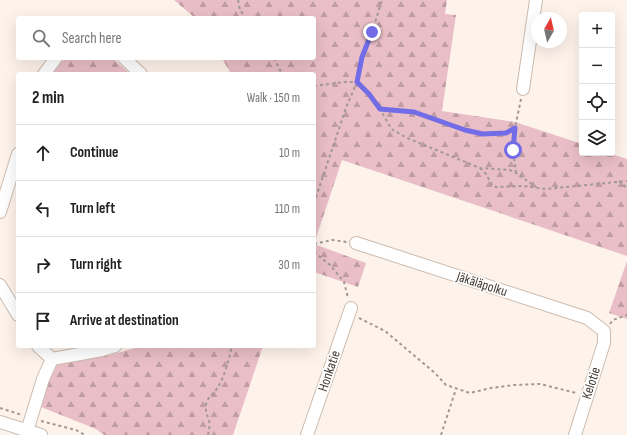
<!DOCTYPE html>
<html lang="en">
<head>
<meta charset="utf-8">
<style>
	:root { --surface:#fff; --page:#f6f6f6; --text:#222; --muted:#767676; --line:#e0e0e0 }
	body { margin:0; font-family:"Sofia Sans Condensed",sans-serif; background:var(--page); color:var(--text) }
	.controls { position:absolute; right:12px; top:12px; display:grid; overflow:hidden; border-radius:4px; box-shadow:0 4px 16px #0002 }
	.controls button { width:36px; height:36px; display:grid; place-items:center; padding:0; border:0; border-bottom:1px solid var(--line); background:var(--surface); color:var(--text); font:20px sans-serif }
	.compass { position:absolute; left:531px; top:12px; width:36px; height:36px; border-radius:50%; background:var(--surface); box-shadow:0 4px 16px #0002; rotate:8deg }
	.stop { position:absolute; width:12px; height:12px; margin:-9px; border:3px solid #726ce6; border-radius:50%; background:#fff }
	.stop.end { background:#726ce6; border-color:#fff; box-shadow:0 1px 4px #0008 }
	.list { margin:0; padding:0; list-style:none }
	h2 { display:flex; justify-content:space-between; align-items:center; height:52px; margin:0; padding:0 16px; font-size:17px }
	h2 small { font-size:13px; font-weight:400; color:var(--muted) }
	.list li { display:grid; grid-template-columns:26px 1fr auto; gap:12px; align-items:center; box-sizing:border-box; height:56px; padding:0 16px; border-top:1px solid var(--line) }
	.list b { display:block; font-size:15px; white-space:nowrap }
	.list em { font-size:13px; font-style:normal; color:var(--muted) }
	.icon { flex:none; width:22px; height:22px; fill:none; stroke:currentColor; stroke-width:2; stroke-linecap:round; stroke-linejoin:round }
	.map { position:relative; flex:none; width:627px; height:435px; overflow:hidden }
	.search { position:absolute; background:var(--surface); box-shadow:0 4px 16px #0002; left:16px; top:16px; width:300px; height:44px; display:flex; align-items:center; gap:10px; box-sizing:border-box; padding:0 14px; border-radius:4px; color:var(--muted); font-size:15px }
	.panel { position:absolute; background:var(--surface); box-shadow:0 4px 16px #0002; left:16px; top:72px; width:300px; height:276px; border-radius:4px }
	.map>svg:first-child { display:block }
</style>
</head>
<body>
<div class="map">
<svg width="627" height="435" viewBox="0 0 627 435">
	<defs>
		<pattern id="forest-firs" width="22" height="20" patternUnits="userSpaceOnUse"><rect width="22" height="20" fill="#eabec7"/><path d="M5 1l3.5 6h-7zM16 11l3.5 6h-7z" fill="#bf9ca2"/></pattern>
	</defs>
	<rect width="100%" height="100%" fill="#fdf3eb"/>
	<path fill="url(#forest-firs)" d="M174 0H447L445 14 456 15 442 111 515 122 582 144V153H609L627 159V256L342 160 314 244 366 263 358 287 314 272V74H268L267 73 264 74H231L222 58H314V18H195Z
		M67 58H112L126 70 129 74H52L61 62Z
		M627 261V319L609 313Z
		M142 346H263L233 435H104L96 429 41 407 46 384 56 363 110 355Z"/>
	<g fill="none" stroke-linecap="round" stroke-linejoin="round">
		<g stroke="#ccbcaf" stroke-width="14">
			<path id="minor" d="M124 58 141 74
				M44 74 56 58
				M523 89 536 0
				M0 212 18 154
				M356 243 587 318 604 331V343L575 435
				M0 285 18 315
				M52 359 102 350 115 346
				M0 422 41 435
				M27 431 43 379 52 359 38 346
				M307 435 351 308"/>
		</g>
		<path stroke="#a19992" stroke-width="2" stroke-dasharray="3 3" stroke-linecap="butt" d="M238 0 240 10 246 18
			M274 58 282 74
			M314 86 344 82H357L369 94 380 109 389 125 393 130 407 138 480 168 510 170 516 173 536 187
			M380 109 414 112 465 130 483 134 506 133 515 128
			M480 168 486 174 492 185 496 187 523 186 546 189 627 181
			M516 173 513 150 515 128 521 99
			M619 181 627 188
			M314 203 347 105 357 82 362 57 372 32 382 0
			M314 244 332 240 347 242
			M314 252 330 265 344 282 348 298
			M359 318 385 331 435 373 446 385 470 393 491 388 514 385 540 384 576 393
			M610 324 613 320 627 315
			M0 408 22 415
			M41 421 76 430 85 435
			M208 435C209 430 210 425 209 420 207 415 205 410 206 405 207 397 215 393 218 387 225 376 229 358 232 346
			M441 435 456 389"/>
		<use href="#minor" stroke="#fff" stroke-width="12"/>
	</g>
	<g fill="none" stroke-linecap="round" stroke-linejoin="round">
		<path stroke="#726ce6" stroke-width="5" d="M372 32 362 57 357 82 369 94 380 109 414 112 465 130 483 134 506 133 515 128 513 150"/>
	</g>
	<g text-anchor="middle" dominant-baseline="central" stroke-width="3.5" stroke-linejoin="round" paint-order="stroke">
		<g font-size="14" fill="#423b36" stroke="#fff">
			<text transform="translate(482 284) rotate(18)">Jäkäläpolku</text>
			<text transform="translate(329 371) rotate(-71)">Honkatie</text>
			<text transform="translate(591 383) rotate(-72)">Kelotie</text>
		</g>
	</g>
</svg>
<div class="controls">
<button>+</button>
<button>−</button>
<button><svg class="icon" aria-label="locate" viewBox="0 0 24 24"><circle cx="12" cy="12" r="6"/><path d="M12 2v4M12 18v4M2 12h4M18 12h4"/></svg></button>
<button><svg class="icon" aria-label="layers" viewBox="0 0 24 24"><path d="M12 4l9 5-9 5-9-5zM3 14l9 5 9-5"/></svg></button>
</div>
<svg class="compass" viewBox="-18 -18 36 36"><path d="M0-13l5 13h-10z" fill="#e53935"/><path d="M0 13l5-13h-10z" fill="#767676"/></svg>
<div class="stop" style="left:513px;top:150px"></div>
<div class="stop end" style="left:372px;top:32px"></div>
<div class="search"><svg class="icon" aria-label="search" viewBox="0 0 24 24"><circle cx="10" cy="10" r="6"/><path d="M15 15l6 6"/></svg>Search here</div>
<section class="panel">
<h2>2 min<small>Walk · 150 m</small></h2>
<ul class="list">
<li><svg class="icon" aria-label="ahead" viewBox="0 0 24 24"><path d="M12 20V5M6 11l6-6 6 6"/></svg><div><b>Continue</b></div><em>10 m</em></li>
<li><svg class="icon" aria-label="left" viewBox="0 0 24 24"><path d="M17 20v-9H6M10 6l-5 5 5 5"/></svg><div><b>Turn left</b></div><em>110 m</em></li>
<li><svg class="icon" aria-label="right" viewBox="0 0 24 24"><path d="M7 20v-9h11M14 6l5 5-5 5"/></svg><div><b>Turn right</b></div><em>30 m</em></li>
<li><svg class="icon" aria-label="arrive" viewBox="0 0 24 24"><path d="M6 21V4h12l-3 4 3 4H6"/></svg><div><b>Arrive at destination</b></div></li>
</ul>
</section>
</div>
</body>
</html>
